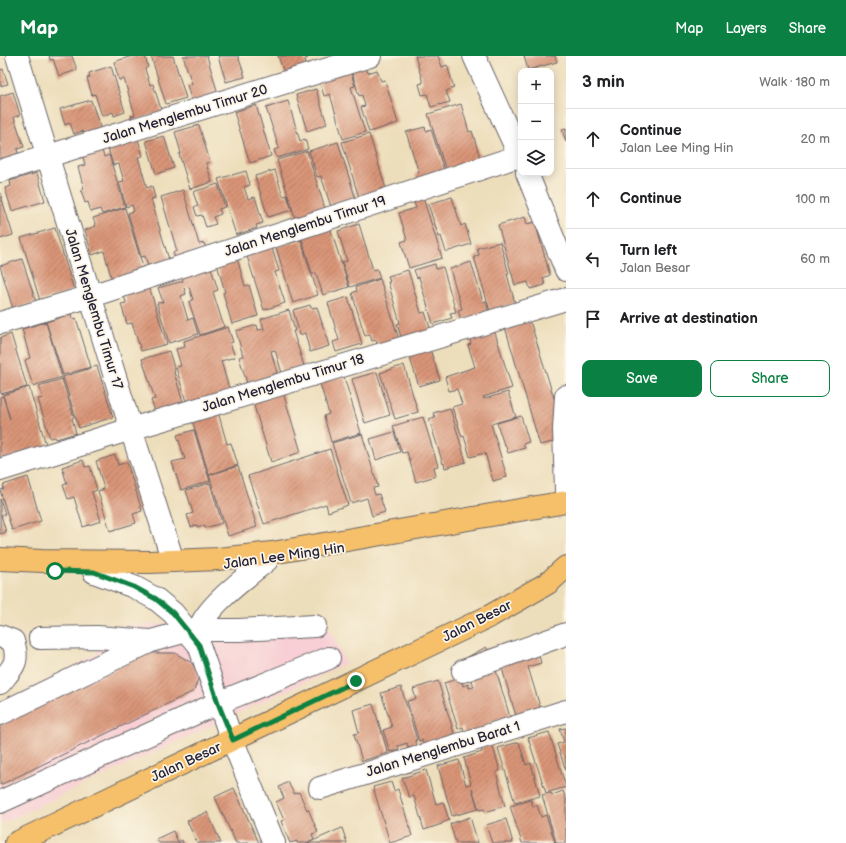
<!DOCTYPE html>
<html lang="en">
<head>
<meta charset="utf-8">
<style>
	:root { --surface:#fff; --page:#f6f6f6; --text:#202124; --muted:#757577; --line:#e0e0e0; --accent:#0b8043 }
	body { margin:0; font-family:"Balsamiq Sans",sans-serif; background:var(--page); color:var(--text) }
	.controls { position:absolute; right:12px; top:12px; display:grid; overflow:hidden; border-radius:8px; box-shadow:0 2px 10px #0003 }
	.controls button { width:36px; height:36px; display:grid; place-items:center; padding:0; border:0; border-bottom:1px solid var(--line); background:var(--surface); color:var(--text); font:20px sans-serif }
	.stop { position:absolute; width:12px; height:12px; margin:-9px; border:3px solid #0b8043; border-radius:50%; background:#fff }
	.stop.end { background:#0b8043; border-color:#fff; box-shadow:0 1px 4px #0008 }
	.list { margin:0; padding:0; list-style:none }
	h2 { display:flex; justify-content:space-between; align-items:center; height:52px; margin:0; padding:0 16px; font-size:17px }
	h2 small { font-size:13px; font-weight:400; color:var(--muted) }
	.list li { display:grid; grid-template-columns:26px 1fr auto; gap:12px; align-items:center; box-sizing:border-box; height:60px; padding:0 16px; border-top:1px solid var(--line) }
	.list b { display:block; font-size:15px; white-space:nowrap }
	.list p { margin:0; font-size:13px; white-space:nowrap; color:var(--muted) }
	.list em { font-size:13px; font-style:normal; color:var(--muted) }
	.actions { display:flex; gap:8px; padding:12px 16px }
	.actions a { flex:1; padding:9px 0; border:1px solid var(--accent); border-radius:8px; text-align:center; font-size:14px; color:var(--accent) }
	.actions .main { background:var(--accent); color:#fff }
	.icon { flex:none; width:22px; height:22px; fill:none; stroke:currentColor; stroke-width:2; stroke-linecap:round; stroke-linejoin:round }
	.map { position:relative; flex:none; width:566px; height:787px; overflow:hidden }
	header { display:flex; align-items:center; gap:24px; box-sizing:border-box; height:56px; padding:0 20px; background:var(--accent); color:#fff }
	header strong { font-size:19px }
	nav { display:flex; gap:22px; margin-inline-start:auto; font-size:14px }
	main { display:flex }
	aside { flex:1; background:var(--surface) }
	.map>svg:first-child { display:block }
</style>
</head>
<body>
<header>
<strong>Map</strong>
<nav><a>Map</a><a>Layers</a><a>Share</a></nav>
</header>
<main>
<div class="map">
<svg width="566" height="787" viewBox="0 0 566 787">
	<defs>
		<pattern id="building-hatch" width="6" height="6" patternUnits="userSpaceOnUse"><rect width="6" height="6" fill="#d99477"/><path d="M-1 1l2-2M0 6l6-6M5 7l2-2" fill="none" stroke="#b07863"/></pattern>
	</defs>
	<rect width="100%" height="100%" fill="#fcf5e5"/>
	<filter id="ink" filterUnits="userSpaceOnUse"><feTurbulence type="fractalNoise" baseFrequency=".025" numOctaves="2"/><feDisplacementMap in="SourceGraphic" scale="8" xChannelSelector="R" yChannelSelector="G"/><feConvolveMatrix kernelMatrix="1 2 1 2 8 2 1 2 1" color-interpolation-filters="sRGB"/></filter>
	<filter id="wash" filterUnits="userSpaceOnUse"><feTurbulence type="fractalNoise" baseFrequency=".012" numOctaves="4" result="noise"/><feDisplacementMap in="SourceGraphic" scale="16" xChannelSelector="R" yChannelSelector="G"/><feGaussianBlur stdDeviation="0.9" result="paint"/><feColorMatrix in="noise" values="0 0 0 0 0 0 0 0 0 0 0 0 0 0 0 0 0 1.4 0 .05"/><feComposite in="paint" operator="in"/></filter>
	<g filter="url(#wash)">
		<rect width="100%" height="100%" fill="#eddebb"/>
		<path fill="#f7cfd4" d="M323 560 346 607 0 768V648L97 598 94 571Z"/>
		<g id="blocks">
			<path fill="url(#building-hatch)" d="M49 0H72L77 14 59 20 53 3 50 4Z
				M132 0H145L148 11 145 13 150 29 153 28 162 56 132 65 131 60 135 59 124 23 119 24 114 6Z
				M151 0H173L186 42 166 48Z
				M183 0H207L218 38 192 46 187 29 192 28Z
				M218 0H238L245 21 226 26Z
				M278 0H307L308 2 305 3 307 12 285 19Z
				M415 0H438L442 11 447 9 454 32 446 35 450 46 431 51 427 38 422 39 419 28 423 27Z
				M524 0H555L557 6 528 14Z
				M365 9 368 17 377 14 381 25 385 24 398 67 369 76 361 51 365 50 362 39 359 40 351 13Z
				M111 10 125 56 114 60 113 56 102 60 95 38 92 39 87 22 90 21 89 17Z
				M3 13 8 28 0 30V14Z
				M350 14 355 30 351 31 365 76 343 83 330 38 324 40 319 24Z
				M316 33 327 68 307 75 296 39Z
				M13 36 20 59 14 61 24 91 17 93 19 101 0 107V40Z
				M91 44 101 74 84 79 83 75 74 78 70 67 65 69 60 53Z
				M288 45 300 85 305 83 308 93 277 102 274 94 279 92 266 52Z
				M461 48 469 76 472 75 482 108 447 118 428 58Z
				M256 49 271 100 250 107 234 56Z
				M199 69 210 106 206 107 212 126 190 133 179 98 181 97 175 76Z
				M425 71 426 75 431 73 445 118 418 127 415 118 419 117 406 76Z
				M566 72V86L562 73Z
				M369 78 387 136 360 145 342 86Z
				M137 80 143 100 138 101 147 132 152 130 155 142 151 143 169 204 148 210 145 200 141 201 128 157 134 155 132 149 126 151 119 126 124 125 119 108 113 109 107 89Z
				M164 80 174 112 156 118 146 85Z
				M338 86 357 147 332 154 321 120 317 121 309 95Z
				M101 91 104 101 109 99 125 151 102 158 100 153 91 156 88 146 85 147 81 134 84 133 78 111 85 109 82 97Z
				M307 95 326 156 296 165 277 104Z
				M275 114 283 140 287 139 292 154 268 161 255 120Z
				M246 115 250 129 244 131 248 143 255 141 263 167 256 169 257 172 236 179 218 123Z
				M37 117 45 145 12 155 5 132 11 130 10 125Z
				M218 128 225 151 219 153 221 158 213 161 216 168 206 171 202 159 197 160 194 151 198 150 193 136Z
				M183 134 199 188 204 187 206 193 175 202 173 196 177 195 161 141Z
				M0 137 13 179 0 183Z
				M423 141 442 202 409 212 401 186 407 184 399 157 416 152 413 144Z
				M452 141 461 170 465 168 471 188 446 196 441 180 439 181 428 148Z
				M125 152 144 214 112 224 104 195 92 199 85 174 96 170 93 162Z
				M525 161 527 168 535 166 550 219 543 222 545 229 530 233 528 226 515 229 498 169Z
				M359 168 373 214 377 213 380 222 350 231 342 206 347 205 338 175Z
				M330 171 349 231 323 239 316 217 312 218 301 180Z
				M55 172 74 234 40 245 21 182Z
				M301 184 318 239 293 247 276 191Z
				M500 186 509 218H507L515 247 490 255 474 201 479 199 477 192Z
				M271 189 279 215 275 216 285 247 264 254 246 197Z
				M237 202 245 230 249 229 258 260 232 268 223 237 225 236 217 208Z
				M22 203 36 246 13 253 0 210Z
				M471 206 483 246 486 245 489 256 461 264 458 254 462 253 450 213Z
				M435 208 436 213 443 211 456 256 450 257 452 262 433 268 419 221 417 222 414 214Z
				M205 209 207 214 211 212 218 234 213 236 224 271 200 279 189 246 193 244 189 231 184 232 186 238 181 240 188 264 193 262 198 278 169 287 157 247 163 246 158 232 183 225 182 222 186 221 185 215Z
				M408 214 421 257 425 256 431 275 402 284 397 268 400 267 388 226H390L388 220Z
				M380 223 399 283 378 290 376 284 372 285 370 278 365 280 352 237 357 235 356 231Z
				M148 227 167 288 141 295 132 267 127 268 121 248 126 247 123 235Z
				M348 241 362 288 336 296 333 286 339 284 328 247Z
				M310 249 311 252 317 251 329 290 310 296 305 277 300 279 293 254Z
				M289 254 295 275H293L304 310 282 317 275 294 271 295 277 317 247 327 239 301 243 300 236 275 257 269 258 274 264 273 261 263Z
				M71 258 72 263 76 262 91 311 63 319 46 266Z
				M525 265 531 268 563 371 557 385 540 389 505 271Z
				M46 266 62 321 33 330 25 304 30 302 22 273Z
				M493 270 512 332 483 341 484 343 508 336 516 361 491 368 507 421 493 425 485 397 470 401 464 380 462 381 452 351 462 348 457 333 449 335 445 321 475 311 468 289 471 288 468 278Z
				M228 271 233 286 230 287 235 301 221 305 230 336 187 349 176 311 181 310 176 293 185 291 184 285Z
				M11 278 27 331 1 338 0 334V282Z
				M429 290 440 324 419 330 408 296Z
				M169 295 175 315 174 316 184 350 156 358 151 344 155 343 142 303Z
				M404 309 418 356 395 363 380 317Z
				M97 310 113 361 79 372 63 321Z
				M377 316 390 359 365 367 352 323Z
				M344 321 361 377 331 386 324 360 329 358 319 324Z
				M62 323 74 361 72 362 76 377 56 383 55 381 50 382 38 343 43 342 39 330Z
				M29 331 47 392 0 404V341L3 340 10 363 3 339Z
				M282 333 301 396 271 406 252 343Z
				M450 352 466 406 445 412 444 407 443 408 429 363 435 361 433 357Z
				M218 356 227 388 231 387 238 409 209 419 192 364Z
				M521 360 529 386 523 388 525 392 508 397 505 388 504 389 497 367Z
				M423 361 438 410 434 411 436 420 416 426 407 396 402 397 393 370Z
				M194 374 210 425 181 434 172 406 185 403 177 379Z
				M394 376 400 396 376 404 370 383Z
				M362 378 378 431 373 432 375 439 379 438 385 456 372 460 367 442 351 447 332 387Z
				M330 393 348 449 328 456 326 448 264 468 248 420Z
				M115 399 118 409 127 406 142 455 133 458 136 467 110 475 98 435 104 433 96 405Z
				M83 404 85 411 90 410 97 434 92 436 101 465 83 471 74 441 68 443 63 429 67 428 62 411Z
				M238 410 257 471 228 480 209 419Z
				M28 421 41 465 12 474 0 434 4 433 3 429Z
				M210 427 222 467 205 472 204 469 197 471V469L191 471 187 459 193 457 186 434Z
				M0 443 5 458 1 459 6 476 0 478Z
				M486 591 491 600 471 611 466 602Z
				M538 595 541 607 528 611 541 654 516 660 501 609Z
				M148 597H175L192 607 199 620 194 635 0 729V669Z
				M495 611 510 661 485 669 486 673 465 679 463 671 458 673 444 627 461 622 463 630 468 628 469 632 474 631 470 618Z
				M438 625 454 677 450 679 452 683 423 688 422 684 419 685 407 645 416 643 413 633Z
				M401 631 417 684H415L417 689 408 692 407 687 398 690 399 694 390 696 383 674 392 671 381 637Z
				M373 648 388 697 362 705 354 678 359 677 353 654Z
				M566 672V715L557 688 564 686 560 673Z
				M549 676 566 731 546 737 528 682Z
				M519 686 526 709 531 707 540 740 515 747 498 692Z
				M492 688 500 715 496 716 505 750 485 756 484 753 479 754 472 732 478 753 452 760 438 710 459 704 466 729 471 728 464 702 482 696 481 691Z
				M426 714 436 748 443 746 449 764 442 767V768L424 774 414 740 409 741 402 722Z
				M288 726 294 738 299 736 307 754 308 753 318 776 312 778 314 783 306 787H297V785L290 787 281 765 284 764 276 746 284 742 279 731Z
				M391 726 394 735 398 733 412 780 390 787 373 731Z
				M234 732 259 787H236L215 741Z
				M563 735 566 743V787H556L542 739 551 737 552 739Z
				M531 744 533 751 537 749 541 761 546 759 555 787H522L510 750Z
				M207 756 221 787H197L187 765Z
				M470 761 478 787H456L450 768Z
				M506 763 513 787H492L486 769Z
				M342 772 347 787H308Z
				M173 775 178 786 182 784 183 787H159L156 783Z"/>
		</g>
	</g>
	<g filter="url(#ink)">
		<use href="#blocks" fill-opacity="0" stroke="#696468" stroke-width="1"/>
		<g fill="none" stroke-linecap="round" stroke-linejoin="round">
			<g stroke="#696468" stroke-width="24">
				<path id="minor" d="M17 0 131 373 173 505
					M474 0 521 103
					M0 115 370 0
					M527 117 566 214
					M0 267 91 240 519 100
					M566 340 564 373 566 434
					M0 414 131 373 566 243
					M94 516 134 531 156 543 173 557 199 589 228 673 274 787
					M199 574H239L315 570
					M0 580 13 585C20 607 13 611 0 627
					M40 582 97 581 150 585
					M199 586C199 578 199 571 203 565 215 544 248 520 267 504
					M463 615 566 578
					M0 658 151 585 187 575
					M320 732 566 655
					M0 746 218 647 329 602"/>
			</g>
			<g stroke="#696468" stroke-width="24">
				<path id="major" d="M0 503 42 505 150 506 218 503 272 497 566 446
					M16 787 490 560 548 527 566 511"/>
			</g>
			<use href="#minor" stroke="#fff" stroke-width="22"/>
			<use href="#major" stroke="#f6c06b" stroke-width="22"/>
		</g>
	</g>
	<g fill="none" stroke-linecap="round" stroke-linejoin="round" filter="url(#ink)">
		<path stroke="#0b8043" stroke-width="5" d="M55 515 94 516 134 531 156 543 173 557 199 589 218 647 233 684 356 625"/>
	</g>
	<g text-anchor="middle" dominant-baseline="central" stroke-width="3.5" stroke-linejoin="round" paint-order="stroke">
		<g font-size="14" fill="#22223b" stroke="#fcf5e5">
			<text transform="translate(185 58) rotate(-17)">Jalan Menglembu Timur 20</text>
			<text transform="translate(305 170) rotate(-18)">Jalan Menglembu Timur 19</text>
			<text transform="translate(94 253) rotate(73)">Jalan Menglembu Timur 17</text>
			<text transform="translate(283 327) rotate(-17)">Jalan Menglembu Timur 18</text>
			<text transform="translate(284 500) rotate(-8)">Jalan Lee Ming Hin</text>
			<text transform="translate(477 565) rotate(-27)">Jalan Besar</text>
			<text transform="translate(443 693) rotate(-17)">Jalan Menglembu Barat 1</text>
			<text transform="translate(186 706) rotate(-25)">Jalan Besar</text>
		</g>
	</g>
</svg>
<div class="controls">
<button>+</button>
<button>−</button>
<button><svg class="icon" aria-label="layers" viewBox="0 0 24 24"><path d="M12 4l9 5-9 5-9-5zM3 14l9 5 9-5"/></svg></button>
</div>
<div class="stop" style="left:55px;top:515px"></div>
<div class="stop end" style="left:356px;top:625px"></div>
</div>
<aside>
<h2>3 min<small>Walk · 180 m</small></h2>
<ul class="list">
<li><svg class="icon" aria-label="ahead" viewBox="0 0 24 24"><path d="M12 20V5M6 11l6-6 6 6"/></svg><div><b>Continue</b><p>Jalan Lee Ming Hin</p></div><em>20 m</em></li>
<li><svg class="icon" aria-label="ahead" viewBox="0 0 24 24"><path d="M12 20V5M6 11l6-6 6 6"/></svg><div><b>Continue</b></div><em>100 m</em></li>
<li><svg class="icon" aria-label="left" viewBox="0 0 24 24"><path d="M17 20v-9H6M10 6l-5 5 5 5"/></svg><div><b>Turn left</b><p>Jalan Besar</p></div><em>60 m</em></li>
<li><svg class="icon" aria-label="arrive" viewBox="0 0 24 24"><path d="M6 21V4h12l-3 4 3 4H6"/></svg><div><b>Arrive at destination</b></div></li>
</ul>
<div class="actions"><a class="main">Save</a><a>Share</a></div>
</aside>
</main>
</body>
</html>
